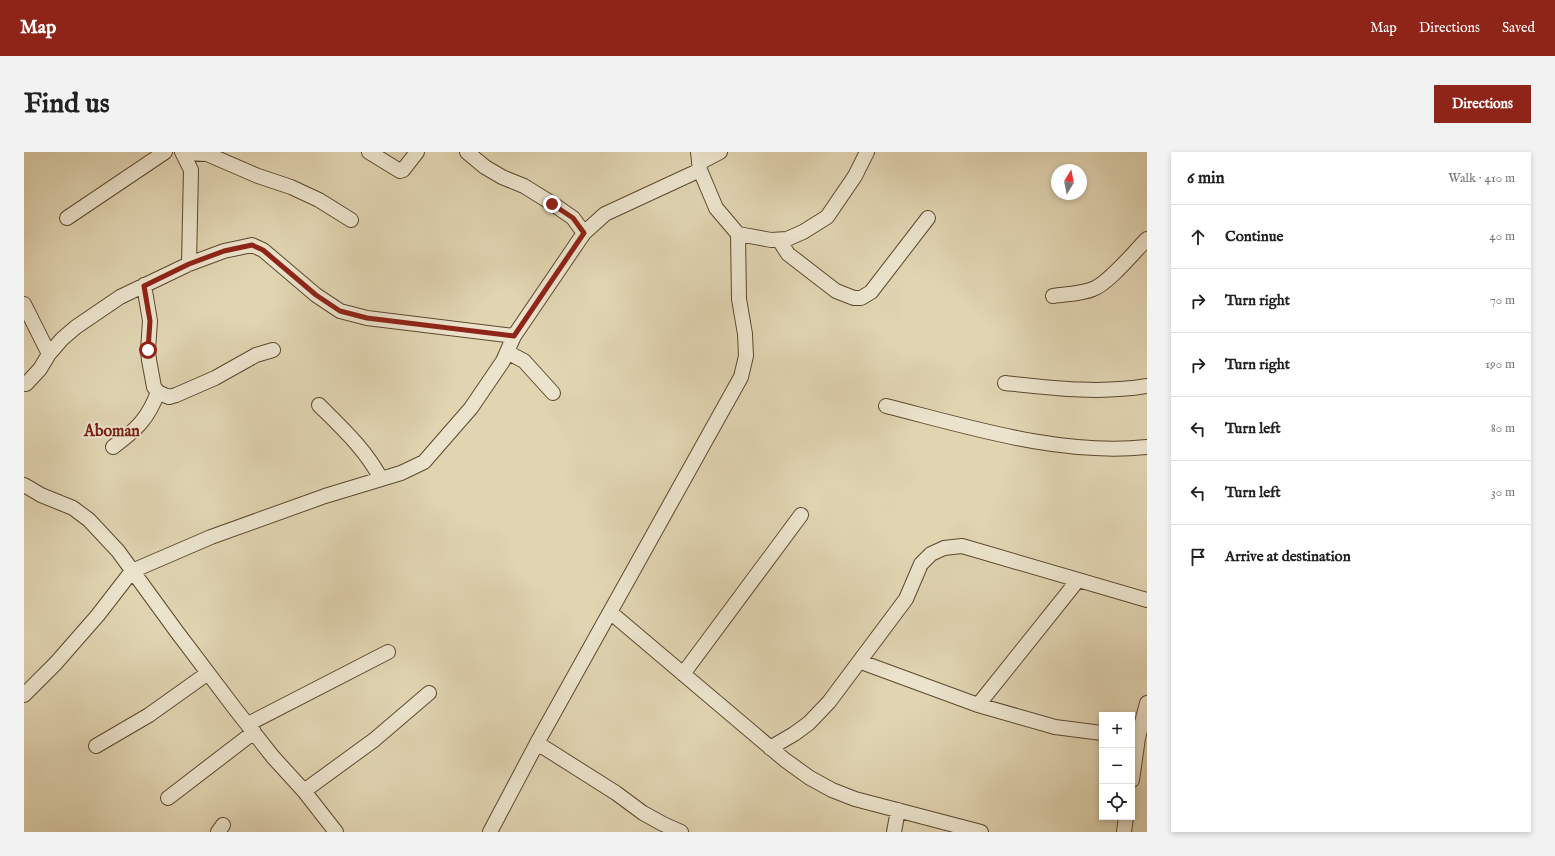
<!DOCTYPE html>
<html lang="en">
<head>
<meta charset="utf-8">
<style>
	:root { --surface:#fff; --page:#f2f2f2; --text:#222; --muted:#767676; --line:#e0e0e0; --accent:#8f2418 }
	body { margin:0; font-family:"IM FELL English",serif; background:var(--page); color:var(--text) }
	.controls { position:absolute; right:12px; bottom:12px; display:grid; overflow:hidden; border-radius:0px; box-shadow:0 2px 6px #0003 }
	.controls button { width:36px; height:36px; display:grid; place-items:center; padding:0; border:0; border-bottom:1px solid var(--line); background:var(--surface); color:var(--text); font:20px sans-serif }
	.compass { position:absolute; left:1027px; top:12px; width:36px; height:36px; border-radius:50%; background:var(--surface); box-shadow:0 2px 6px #0003; rotate:10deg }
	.stop { position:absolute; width:12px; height:12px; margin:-9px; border:3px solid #8f2418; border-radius:50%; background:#fff }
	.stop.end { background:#8f2418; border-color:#fff; box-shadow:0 1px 4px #0008 }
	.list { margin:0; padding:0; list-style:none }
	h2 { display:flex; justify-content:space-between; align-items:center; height:52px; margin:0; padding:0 16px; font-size:17px }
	h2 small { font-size:13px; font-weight:400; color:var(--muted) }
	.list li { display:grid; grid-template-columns:26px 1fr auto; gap:12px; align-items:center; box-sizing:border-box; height:64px; padding:0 16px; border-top:1px solid var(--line) }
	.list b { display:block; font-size:15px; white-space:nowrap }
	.list em { font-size:13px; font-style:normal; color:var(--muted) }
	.icon { flex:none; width:22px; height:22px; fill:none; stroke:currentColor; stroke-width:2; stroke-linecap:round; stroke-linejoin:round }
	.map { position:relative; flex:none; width:1123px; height:680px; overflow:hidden; border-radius:0px }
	header { display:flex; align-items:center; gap:24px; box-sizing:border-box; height:56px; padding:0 20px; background:var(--accent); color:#fff }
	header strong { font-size:19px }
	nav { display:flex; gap:22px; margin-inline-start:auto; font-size:14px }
	.intro { display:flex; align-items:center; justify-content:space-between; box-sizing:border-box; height:96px; padding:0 24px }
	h1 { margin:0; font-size:28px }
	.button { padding:10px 18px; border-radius:0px; background:var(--accent); color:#fff; font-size:14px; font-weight:700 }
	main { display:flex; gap:24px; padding:0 24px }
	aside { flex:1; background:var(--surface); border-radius:0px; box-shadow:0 2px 6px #0003 }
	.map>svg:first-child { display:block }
</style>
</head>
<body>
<header>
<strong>Map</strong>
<nav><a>Map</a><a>Directions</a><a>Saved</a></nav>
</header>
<div class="intro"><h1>Find us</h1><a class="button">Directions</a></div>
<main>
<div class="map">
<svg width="1123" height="680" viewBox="0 0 1123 680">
	<rect width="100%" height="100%" fill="#e0d4b1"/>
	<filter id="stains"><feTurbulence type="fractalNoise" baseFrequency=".005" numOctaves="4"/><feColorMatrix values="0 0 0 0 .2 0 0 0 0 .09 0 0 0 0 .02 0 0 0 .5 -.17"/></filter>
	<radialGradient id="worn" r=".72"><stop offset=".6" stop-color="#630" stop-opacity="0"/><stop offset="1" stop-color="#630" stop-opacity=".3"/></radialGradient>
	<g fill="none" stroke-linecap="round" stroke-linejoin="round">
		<g stroke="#5d482e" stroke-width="16">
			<path id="minor" d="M158 0 167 18 165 112
				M345 0 376 19 379 18 393 0
				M443 0 461 15 478 25 500 34 529 52 549 66 560 81
				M674 0 676 18 692 56 714 82
				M159 1 183 2 234 24 267 35 295 48 327 68
				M675 11 696 0
				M43 66 141 0
				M714 82 747 88 763 87 779 80 803 65 831 24 843 0
				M755 88 764 102 812 139 830 146H837L847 140 904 66
				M120 133 126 169 124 198 125 208 130 235 134 240 140 243 145 245 152 243 191 226 232 203 249 198
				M1029 144C1042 142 1057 142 1069 137 1085 131 1110 100 1123 87
				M0 152 25 202
				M483 200 500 209 529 241
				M981 231C1028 236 1076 242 1123 234
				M2 232 16 217 25 202 38 187 52 175 96 145 165 112 200 99 228 93 239 98 292 143 316 159 343 166 490 184
				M295 253C318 276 342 298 357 327
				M862 254C946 275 1035 304 1123 295
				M89 295C112 278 124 267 134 240
				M0 333 17 343 49 356 65 368 94 399 153 480 212 558 249 605 280 639 312 680
				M586 460 761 608 786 626 808 638 831 647 957 680
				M837 510 954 553 1031 575 1078 581
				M659 522 777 363
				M0 543 32 511 74 463 108 419 187 385 301 344 377 321 400 310 447 256 479 209 490 184 560 81 581 62 676 18
				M954 553 1054 428
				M224 572 364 500
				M513 591 592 641 619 661 639 672 657 680
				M72 594 125 563 184 521
				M746 596 770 582 785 571 805 550 882 447 897 412 907 402 920 396 938 394 1123 448
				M1108 628 1114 586 1123 551
				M280 639 350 588 405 541
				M144 646 230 580
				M194 680 199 673
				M466 680 513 591 717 225 722 204 721 182 715 147 714 82
				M870 680 874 658
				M1100 680 1102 665"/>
		</g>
		<use href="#minor" stroke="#ebe3cc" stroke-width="14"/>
	</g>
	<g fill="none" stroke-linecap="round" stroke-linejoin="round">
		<path stroke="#8f2418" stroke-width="5" d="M124 198 126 169 120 134 165 112 200 99 228 93 239 98 292 143 316 159 343 166 490 184 560 81 549 66 528 52"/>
	</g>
	<g text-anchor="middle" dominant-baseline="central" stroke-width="4" stroke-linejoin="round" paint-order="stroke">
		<g font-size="16" font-weight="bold" fill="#7a1f14" stroke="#ebe3cc">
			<text x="88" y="280">Aboman</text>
		</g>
	</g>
	<rect width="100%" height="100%" filter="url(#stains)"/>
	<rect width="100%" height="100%" fill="url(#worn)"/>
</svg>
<div class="controls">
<button>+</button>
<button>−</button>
<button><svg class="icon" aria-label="locate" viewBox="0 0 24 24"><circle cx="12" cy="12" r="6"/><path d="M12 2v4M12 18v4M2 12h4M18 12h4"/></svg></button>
</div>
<svg class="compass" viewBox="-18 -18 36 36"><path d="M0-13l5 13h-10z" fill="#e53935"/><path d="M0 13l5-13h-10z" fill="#767676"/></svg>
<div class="stop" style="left:124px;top:198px"></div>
<div class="stop end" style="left:528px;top:52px"></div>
</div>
<aside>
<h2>6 min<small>Walk · 410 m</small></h2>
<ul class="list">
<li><svg class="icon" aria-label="ahead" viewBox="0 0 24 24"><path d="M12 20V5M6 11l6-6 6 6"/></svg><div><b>Continue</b></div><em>40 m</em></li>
<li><svg class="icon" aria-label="right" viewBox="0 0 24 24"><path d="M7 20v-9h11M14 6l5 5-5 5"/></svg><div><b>Turn right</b></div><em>70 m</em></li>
<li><svg class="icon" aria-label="right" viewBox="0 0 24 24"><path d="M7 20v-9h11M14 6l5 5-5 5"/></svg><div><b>Turn right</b></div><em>190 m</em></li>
<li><svg class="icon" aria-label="left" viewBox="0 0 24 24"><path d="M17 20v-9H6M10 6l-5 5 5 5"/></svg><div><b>Turn left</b></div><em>80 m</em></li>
<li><svg class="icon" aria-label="left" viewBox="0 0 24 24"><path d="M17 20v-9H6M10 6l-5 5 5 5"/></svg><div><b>Turn left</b></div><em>30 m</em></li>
<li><svg class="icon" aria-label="arrive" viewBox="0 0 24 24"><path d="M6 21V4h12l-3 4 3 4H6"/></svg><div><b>Arrive at destination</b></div></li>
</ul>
</aside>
</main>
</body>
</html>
